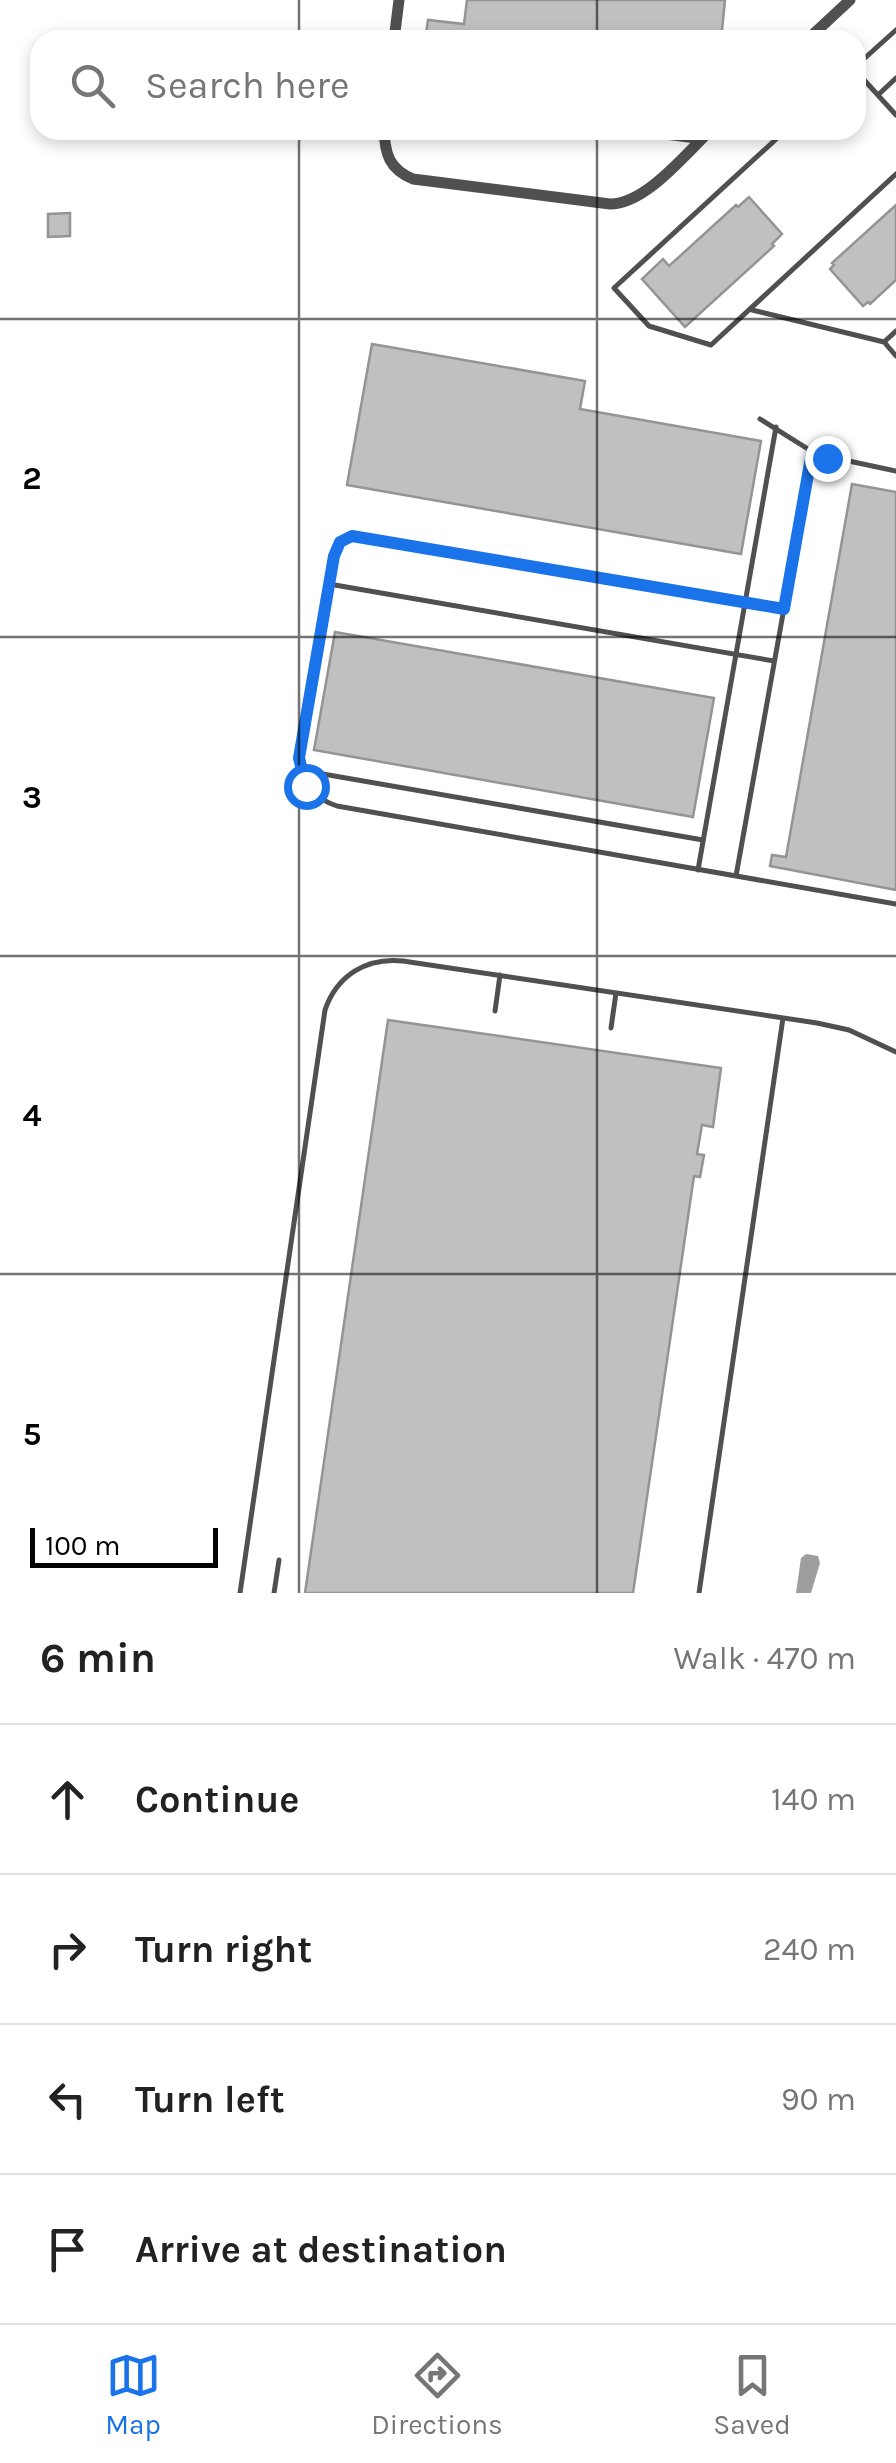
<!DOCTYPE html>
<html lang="en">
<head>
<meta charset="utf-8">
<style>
	:root { --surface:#fff; --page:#f2f2f2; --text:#222; --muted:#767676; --line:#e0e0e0; --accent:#1a73e8 }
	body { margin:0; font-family:Karla,sans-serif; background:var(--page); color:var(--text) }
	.scale { position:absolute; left:30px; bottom:25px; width:188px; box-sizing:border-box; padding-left:10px; border:5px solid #000; border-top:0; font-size:28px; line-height:35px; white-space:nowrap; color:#000; -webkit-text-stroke:8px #fff; paint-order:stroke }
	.stop { position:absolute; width:30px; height:30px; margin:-22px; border:8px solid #1a73e8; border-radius:50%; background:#fff }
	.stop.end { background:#1a73e8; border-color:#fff; box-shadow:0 2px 10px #0008 }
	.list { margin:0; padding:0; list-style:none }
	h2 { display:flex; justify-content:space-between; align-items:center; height:130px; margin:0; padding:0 40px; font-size:42px }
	h2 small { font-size:32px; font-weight:400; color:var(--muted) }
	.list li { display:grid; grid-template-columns:65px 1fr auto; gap:30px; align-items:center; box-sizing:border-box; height:150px; padding:0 40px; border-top:2px solid var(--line) }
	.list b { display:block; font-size:38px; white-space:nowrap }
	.list em { font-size:32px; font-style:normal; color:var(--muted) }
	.icon { flex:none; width:55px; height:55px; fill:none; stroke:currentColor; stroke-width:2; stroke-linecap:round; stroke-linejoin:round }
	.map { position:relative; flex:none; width:896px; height:1593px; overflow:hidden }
	.search { position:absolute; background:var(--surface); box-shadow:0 5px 15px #0003; left:30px; right:30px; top:30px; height:110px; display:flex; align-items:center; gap:25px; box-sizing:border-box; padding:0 35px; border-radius:30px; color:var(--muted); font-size:38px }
	.sheet { height:730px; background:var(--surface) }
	nav { display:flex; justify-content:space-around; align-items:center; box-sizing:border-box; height:140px; border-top:2px solid var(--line); background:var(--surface); font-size:28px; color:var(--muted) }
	nav a { display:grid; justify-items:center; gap:5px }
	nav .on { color:var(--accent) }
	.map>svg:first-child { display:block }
</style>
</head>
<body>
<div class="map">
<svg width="896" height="1593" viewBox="0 0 896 1593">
	<rect width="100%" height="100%" fill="#fff"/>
	<path fill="#9e9e9e" d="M806 1554 818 1556 820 1563 811 1593H796L801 1558Z"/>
	<path fill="#c0c0c0" stroke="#949494" stroke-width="2.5" d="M467 0H725L721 40H425L428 20 464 24Z
		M749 197 782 234 772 244 774 246 685 327 642 279 663 259 669 266 736 205 738 207Z
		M896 205V280L870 304 868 302 863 306 830 269 834 265 832 263Z
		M70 213V236L48 237V214Z
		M372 344 585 381 580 409 761 441 741 554 347 485Z
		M852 484 896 492V890L770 866 772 855 786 857Z
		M335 632 714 698 693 817 314 750Z
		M388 1020 721 1068 713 1127 702 1125 697 1154 704 1155 700 1177 694 1176 633 1593H305Z"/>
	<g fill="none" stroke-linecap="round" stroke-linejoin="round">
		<path stroke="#505050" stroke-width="5" d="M856 66 896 30
			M856 71 896 115
			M878 95 896 78
			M611 130 696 141
			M786 130 614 288 649 326 711 345 896 174
			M752 310 884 342 896 331
			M885 343 896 356
			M760 419 816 454 896 471
			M329 584 774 661
			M784 609 349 536 340 542 334 555 299 758C300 783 313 798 337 806L896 904
			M300 770 703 840
			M698 870 776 427
			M736 876 812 452
			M495 1011 500 975
			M611 1028 616 993
			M240 1593 325 1010C337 975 367 957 403 961L817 1023 849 1030 896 1052
			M274 1593 279 1560
			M699 1593 783 1018"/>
		<path stroke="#505050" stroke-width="11" d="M394 40 399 0
			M807 40 850 0
			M384 130C385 154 389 169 413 179L610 204C646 204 685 154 711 130"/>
	</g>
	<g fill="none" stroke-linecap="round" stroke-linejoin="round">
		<path stroke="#1a73e8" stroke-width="12" d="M306 786 299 758 334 556 340 542 352 536 784 609 812 452 827 458"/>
	</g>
	<path fill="none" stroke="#000" stroke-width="2.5" stroke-opacity="0.55" d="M299 0V40M597 0V40M299 130V1593M597 130V1593M0 319H896M0 637H896M0 956H896M0 1274H896"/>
	<g font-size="32" text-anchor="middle" font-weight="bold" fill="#000" stroke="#fff" stroke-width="10" stroke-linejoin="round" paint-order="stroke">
		<text x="32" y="489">2</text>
		<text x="32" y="808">3</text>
		<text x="32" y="1126">4</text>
		<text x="32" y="1445">5</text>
	</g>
</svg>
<div class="scale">100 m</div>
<div class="stop" style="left:306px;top:786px"></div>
<div class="stop end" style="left:827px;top:458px"></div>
<div class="search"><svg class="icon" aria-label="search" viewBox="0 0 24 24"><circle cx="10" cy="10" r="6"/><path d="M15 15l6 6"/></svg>Search here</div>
</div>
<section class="sheet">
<h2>6 min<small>Walk · 470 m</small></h2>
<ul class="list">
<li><svg class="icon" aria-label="ahead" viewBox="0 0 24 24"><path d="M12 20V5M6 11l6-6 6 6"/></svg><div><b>Continue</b></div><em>140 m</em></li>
<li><svg class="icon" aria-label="right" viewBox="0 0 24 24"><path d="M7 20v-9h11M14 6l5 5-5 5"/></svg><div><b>Turn right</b></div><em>240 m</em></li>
<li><svg class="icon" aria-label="left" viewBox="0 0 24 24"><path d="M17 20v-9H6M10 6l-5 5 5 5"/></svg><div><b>Turn left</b></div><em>90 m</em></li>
<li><svg class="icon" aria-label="arrive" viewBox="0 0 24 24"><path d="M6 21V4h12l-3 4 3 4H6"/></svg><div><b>Arrive at destination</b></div></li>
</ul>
</section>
<nav>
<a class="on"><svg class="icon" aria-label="map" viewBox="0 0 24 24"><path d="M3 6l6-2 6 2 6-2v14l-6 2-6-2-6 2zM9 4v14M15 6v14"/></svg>Map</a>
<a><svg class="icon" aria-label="directions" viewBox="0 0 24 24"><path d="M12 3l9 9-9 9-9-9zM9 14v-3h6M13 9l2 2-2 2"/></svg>Directions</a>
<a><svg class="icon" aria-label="saved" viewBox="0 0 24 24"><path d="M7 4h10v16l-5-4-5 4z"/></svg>Saved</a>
</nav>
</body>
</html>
